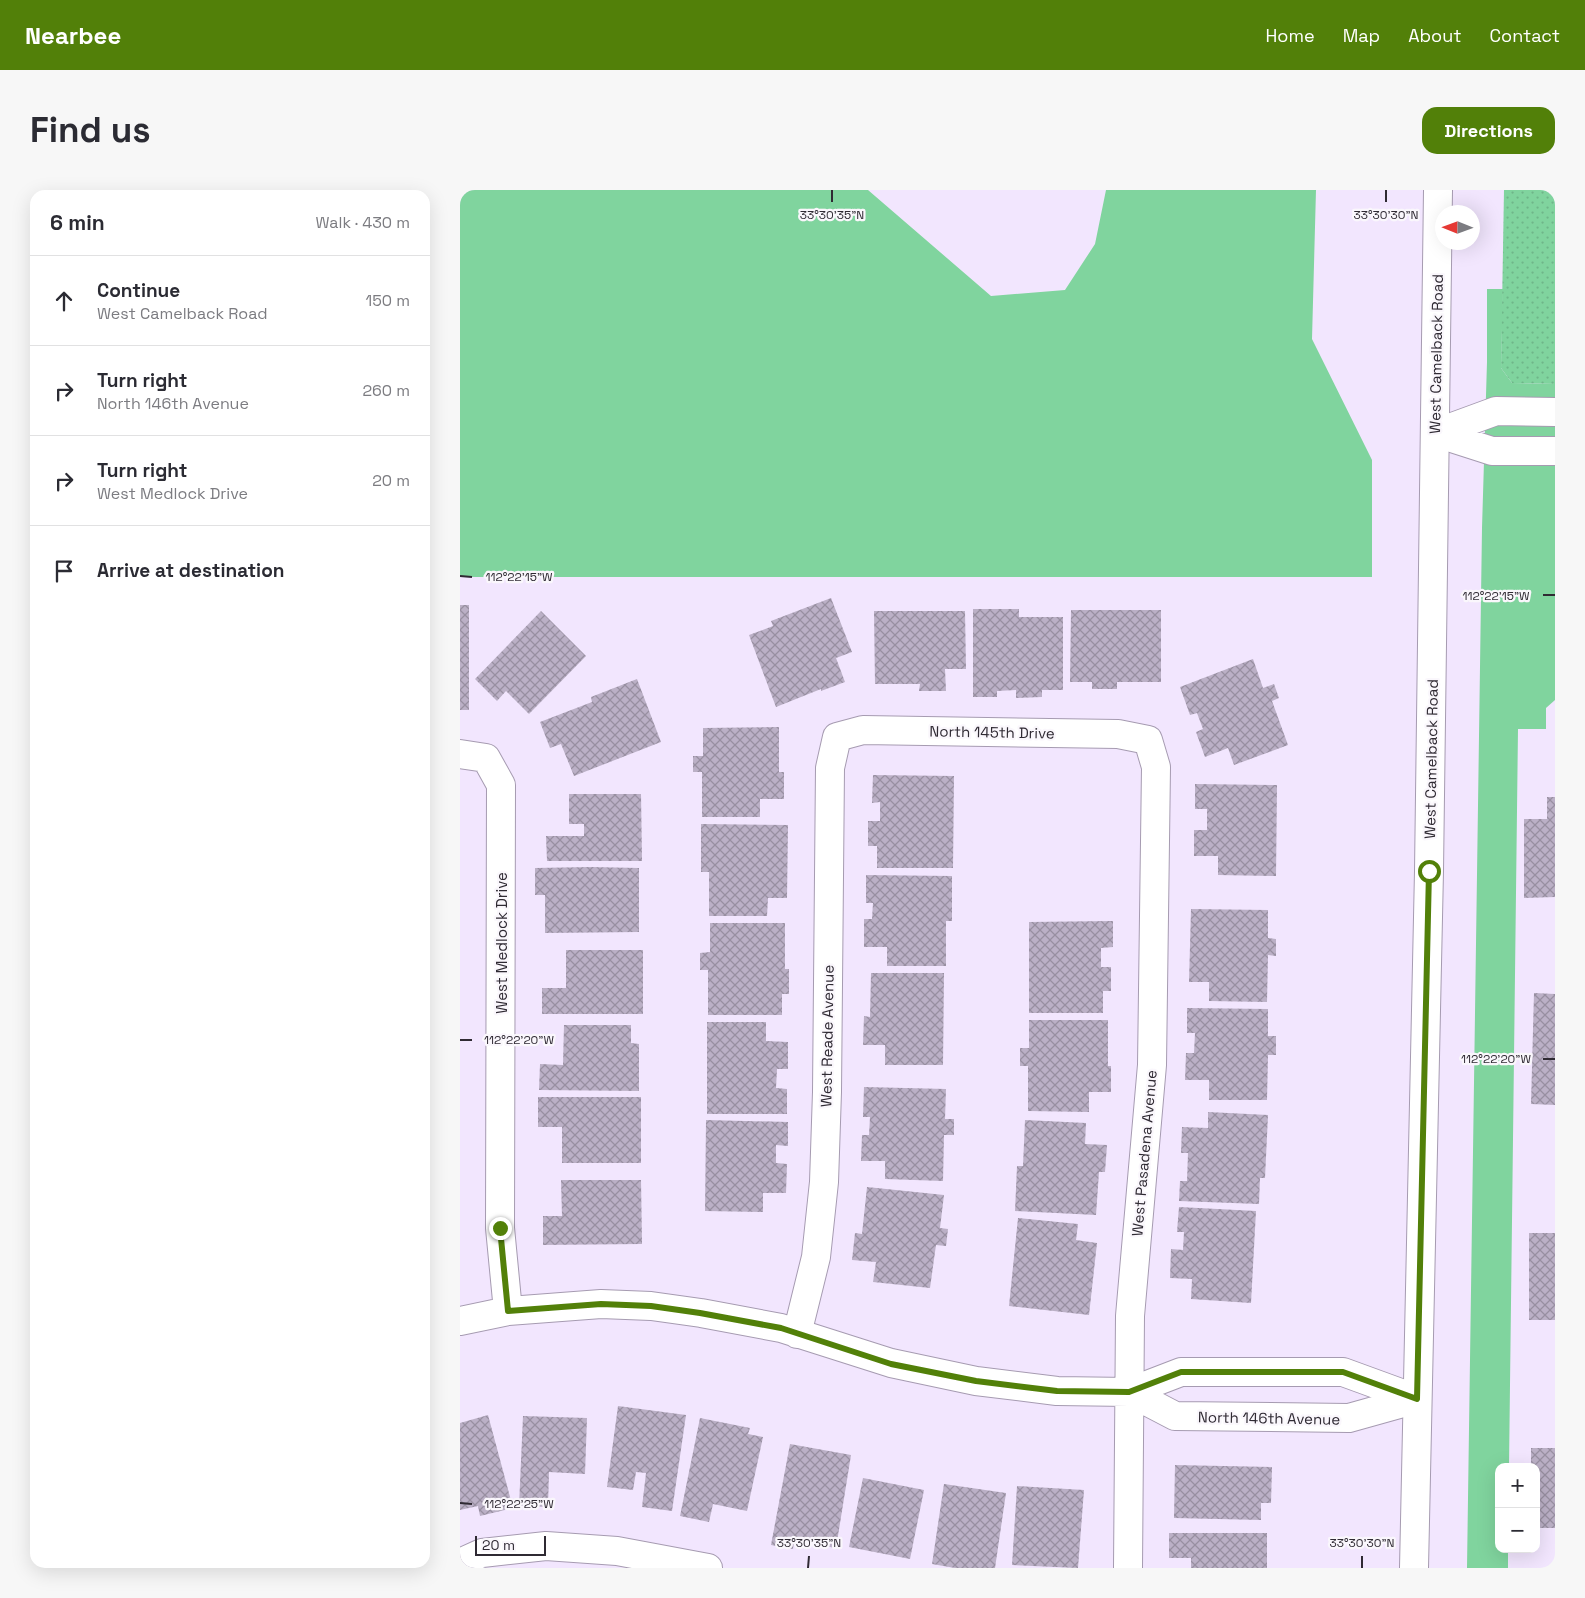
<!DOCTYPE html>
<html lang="en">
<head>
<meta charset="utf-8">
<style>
	:root { --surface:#fff; --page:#f7f7f7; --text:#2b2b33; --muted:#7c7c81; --line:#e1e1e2; --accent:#528009 }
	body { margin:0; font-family:"Space Grotesk",sans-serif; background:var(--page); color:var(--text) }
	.controls { position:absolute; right:15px; bottom:15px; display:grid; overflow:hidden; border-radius:10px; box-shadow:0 5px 20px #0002 }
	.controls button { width:45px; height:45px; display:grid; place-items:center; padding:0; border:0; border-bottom:1px solid var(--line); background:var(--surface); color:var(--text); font:25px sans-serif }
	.compass { position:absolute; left:975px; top:15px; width:45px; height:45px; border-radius:50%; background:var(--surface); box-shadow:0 5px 20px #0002; rotate:271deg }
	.scale { position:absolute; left:15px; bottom:12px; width:71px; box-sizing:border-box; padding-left:5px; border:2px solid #2f2a33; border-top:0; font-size:14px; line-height:18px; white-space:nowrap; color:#2f2a33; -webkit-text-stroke:4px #faf7fc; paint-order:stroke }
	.stop { position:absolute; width:15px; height:15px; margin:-11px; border:4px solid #528009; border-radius:50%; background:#fff }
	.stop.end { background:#528009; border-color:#fff; box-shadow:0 1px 5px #0008 }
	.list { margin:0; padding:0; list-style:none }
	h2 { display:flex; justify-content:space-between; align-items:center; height:65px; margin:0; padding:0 20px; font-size:21px }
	h2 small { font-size:16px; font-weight:400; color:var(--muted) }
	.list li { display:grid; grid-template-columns:32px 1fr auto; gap:15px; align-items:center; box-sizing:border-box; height:90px; padding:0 20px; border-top:1px solid var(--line) }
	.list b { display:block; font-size:19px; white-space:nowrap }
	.list p { margin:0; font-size:16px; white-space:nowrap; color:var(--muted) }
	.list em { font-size:16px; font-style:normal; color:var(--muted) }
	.icon { flex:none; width:28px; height:28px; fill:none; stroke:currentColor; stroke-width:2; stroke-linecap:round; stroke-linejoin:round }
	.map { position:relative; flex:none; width:1095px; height:1378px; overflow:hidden; border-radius:15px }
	header { display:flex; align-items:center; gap:30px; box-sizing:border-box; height:70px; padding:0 25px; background:var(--accent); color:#fff }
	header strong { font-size:24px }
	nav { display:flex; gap:28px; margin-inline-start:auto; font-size:18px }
	.intro { display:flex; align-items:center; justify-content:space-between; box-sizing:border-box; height:120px; padding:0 30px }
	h1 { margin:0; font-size:35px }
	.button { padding:12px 22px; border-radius:15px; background:var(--accent); color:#fff; font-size:18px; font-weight:700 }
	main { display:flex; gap:30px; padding:0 30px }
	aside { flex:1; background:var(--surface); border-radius:15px; box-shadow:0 5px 20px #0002 }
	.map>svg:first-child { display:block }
</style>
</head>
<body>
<header>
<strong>Nearbee</strong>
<nav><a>Home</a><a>Map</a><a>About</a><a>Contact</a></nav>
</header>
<div class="intro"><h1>Find us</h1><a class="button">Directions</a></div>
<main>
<aside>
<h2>6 min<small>Walk · 430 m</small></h2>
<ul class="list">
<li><svg class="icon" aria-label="ahead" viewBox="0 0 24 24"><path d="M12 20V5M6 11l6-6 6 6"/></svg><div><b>Continue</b><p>West Camelback Road</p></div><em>150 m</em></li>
<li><svg class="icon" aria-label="right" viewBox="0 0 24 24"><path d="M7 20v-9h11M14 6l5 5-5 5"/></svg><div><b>Turn right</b><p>North 146th Avenue</p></div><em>260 m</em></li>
<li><svg class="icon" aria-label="right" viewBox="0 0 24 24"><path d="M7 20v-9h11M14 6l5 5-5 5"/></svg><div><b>Turn right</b><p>West Medlock Drive</p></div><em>20 m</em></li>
<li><svg class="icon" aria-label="arrive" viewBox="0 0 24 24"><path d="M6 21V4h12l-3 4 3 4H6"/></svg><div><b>Arrive at destination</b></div></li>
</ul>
</aside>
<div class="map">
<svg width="1095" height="1378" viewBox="0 0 1095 1378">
	<defs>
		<pattern id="park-dots" width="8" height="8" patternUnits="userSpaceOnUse" patternTransform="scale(1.25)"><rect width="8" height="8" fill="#80d49e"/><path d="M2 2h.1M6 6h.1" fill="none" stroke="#6fb689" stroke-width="1.8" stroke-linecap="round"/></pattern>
		<pattern id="building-cross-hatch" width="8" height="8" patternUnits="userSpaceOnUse" patternTransform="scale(1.25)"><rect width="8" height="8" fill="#bbb0c6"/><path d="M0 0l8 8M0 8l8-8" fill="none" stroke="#988fa1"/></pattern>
	</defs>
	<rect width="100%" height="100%" fill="#f2e6fe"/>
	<path fill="#80d49e" d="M0 0H408L531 106 605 100 635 54 646 0H856L852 149 912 270V387H0Z
		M1027 99H1043L1041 178 1052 193 1095 194V510L1086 518V539H1058L1049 1277H1039V1359H1048V1378H1007L1022 338 1027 172Z"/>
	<path fill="url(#park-dots)" d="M1044 0H1095V194L1052 193 1041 178Z"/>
	<path fill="url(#building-cross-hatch)" d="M371 408 392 462 376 468 385 492 361 501V499L316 517 289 445 313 436 311 431Z
		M0 415H9V520H0Z
		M513 419H559V427H603V500H582V507L556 508V500L537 501V507H513Z
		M611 420H701V492H657V499H632V492H610Z
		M81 421 126 466 69 524 46 501 37 511 15 489Z
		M414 421H505L506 479H485L486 501H459L460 494H415Z
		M793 469 803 498 814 494 819 508 812 511 828 555 774 575 768 558 745 567 736 542 743 539 737 523 730 525 720 497Z
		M177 489 201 552 114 586 101 554 90 558 80 532 132 512 131 507Z
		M319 537V582H324V609H300V627H242V582H233V566H243V538Z
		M413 585 494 586 493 678H417V656H408V631H420V612L412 613Z
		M735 594 817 595 816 686 758 685V666H734V640H747V619H735Z
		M109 604H181L182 671H87L86 646H124V634H109Z
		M1087 607H1095V707L1064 708V629H1087Z
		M241 634 328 635 327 708H308L307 726H249V682H241Z
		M131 677 179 678V742L85 743V705H75V678Z
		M406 685 492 686V731H486V776H427V757H404V729H412L413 713H406Z
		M731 719 808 720V748L816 749V766L808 765 807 812 749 811V792H729Z
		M653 731V757L641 758V777H651V801H643V823H569V732Z
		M250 733H325V779H329V804H322V825H248V780H240V763L250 762Z
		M106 760H183V824H82V798H106Z
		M411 783H484L483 875H425V855H403L404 826 410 827Z
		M1074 803 1095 804V915L1071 914Z
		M727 818 808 819V846H816V865H808L807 910H749V890H725L726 863H734L735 843H727Z
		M569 830H648V876H651V902H629V922L568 921V876H560V858H569Z
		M247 832H306V851L328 852V879H317L316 898 327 899V924H247Z
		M104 835H171V853L179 854V901L79 900 80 874 103 875Z
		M404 897 486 899 485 929H494V945H484L483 991 425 989V971H401L402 945H409L410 927H403Z
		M78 907H181V973H102V937H78Z
		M748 922 808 925 805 988H800L799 1014 719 1011 720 991H727L728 963H721L722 937 748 938Z
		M246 930 328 932V956L316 955V973L327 974 326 1003H303V1022L245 1021Z
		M565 930 626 933 625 954 647 955 645 982H639L636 1025 555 1021 557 976H563Z
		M101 990H181L182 1054 83 1055V1026H102Z
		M407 997 484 1005 480 1038 488 1039 486 1056 476 1055 470 1098 413 1092 416 1072 392 1070 395 1043 402 1044Z
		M719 1017 796 1021 791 1113 731 1109 732 1089 710 1088 711 1059 723 1060 724 1042H717Z
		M558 1028 618 1034 616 1050 637 1053 629 1125 549 1116Z
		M1069 1043H1095V1130H1069Z
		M158 1216 226 1225 212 1321 182 1317 186 1283 176 1282 173 1300 147 1297Z
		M28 1225 53 1318 20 1326 18 1316 0 1320V1233Z
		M63 1226 127 1228 125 1284 89 1282 88 1317 59 1316Z
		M240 1228 290 1238 288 1244 303 1247 287 1321 253 1314 249 1332 220 1326Z
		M330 1254 391 1265 376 1358 334 1351 333 1359 311 1355Z
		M1071 1258H1095V1338H1076V1277H1071Z
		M715 1275 812 1277 811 1313H801V1330L714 1328Z
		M403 1288 464 1300 450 1369 389 1357Z
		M484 1294 546 1303 535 1378H495L472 1374Z
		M557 1296 624 1300 618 1378 552 1375Z
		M709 1343H807V1378H731V1368H709Z"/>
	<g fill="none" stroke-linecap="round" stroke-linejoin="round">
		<g stroke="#a69bb1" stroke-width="30">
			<path id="minor" d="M976 243 1036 221 1095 222
				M976 243 1032 261H1095
				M0 564 26 568 41 595 40 1038 48 1121
				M0 1131 48 1121 141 1114 191 1116 241 1123 321 1138 431 1173 516 1191 597 1201 669 1202 721 1182H883L957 1209
				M337 1144 356 1067 364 992 367 902 370 578 377 547 403 540 658 544 688 550 696 577 692 875 670 1126 668 1378
				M669 1202 715 1226 889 1228 957 1209
				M0 1373 22 1363 86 1356 157 1361 248 1378"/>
		</g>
		<g stroke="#a69bb1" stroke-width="30">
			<path id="major" d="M954 1378 969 681 978 0"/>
		</g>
		<use href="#minor" stroke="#fff" stroke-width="28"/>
		<use href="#major" stroke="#fff" stroke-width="28"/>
	</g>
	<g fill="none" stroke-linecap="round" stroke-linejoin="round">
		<path stroke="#528009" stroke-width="6" d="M40 1038 48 1121 141 1114 191 1116 240 1123 321 1138 431 1174 516 1191 597 1201 669 1202 721 1182H883L957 1209 969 681"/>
	</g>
	<path fill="none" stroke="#2f2a33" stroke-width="2" d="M372 12V0M926 12V0M0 386 12 387M1083 405H1095M0 850H12M1083 869H1095M0 1313 12 1314M348 1378 349 1366M902 1378V1366"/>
	<g text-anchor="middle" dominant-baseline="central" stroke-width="4.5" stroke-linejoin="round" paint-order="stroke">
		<g font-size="15" fill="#2f2a33" stroke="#faf7fc">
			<text transform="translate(976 164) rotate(-89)">West Camelback Road</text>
			<text transform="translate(532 542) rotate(1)">North 145th Drive</text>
			<text transform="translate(971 569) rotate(-89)">West Camelback Road</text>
			<text transform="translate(41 753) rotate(-90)">West Medlock Drive</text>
			<text transform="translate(367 846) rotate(-89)">West Reade Avenue</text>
			<text transform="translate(684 963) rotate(-85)">West Pasadena Avenue</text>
			<text transform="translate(809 1228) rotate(1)">North 146th Avenue</text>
		</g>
	</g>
	<g font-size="12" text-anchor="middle" fill="#2f2a33" stroke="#faf7fc" stroke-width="4.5" stroke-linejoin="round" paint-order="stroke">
		<text x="372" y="29">33°30'35"N</text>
		<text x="926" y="29">33°30'30"N</text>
		<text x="59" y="391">112°22'15"W</text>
		<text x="1036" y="410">112°22'15"W</text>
		<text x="59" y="854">112°22'20"W</text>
		<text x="1036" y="873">112°22'20"W</text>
		<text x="59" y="1318">112°22'25"W</text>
		<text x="349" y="1357">33°30'35"N</text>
		<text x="902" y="1357">33°30'30"N</text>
	</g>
</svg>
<div class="controls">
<button>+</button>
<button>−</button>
</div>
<svg class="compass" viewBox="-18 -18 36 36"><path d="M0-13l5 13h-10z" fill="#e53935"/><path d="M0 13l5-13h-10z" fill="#7c7c81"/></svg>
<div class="scale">20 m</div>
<div class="stop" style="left:969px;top:681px"></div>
<div class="stop end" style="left:40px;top:1038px"></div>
</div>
</main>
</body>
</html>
